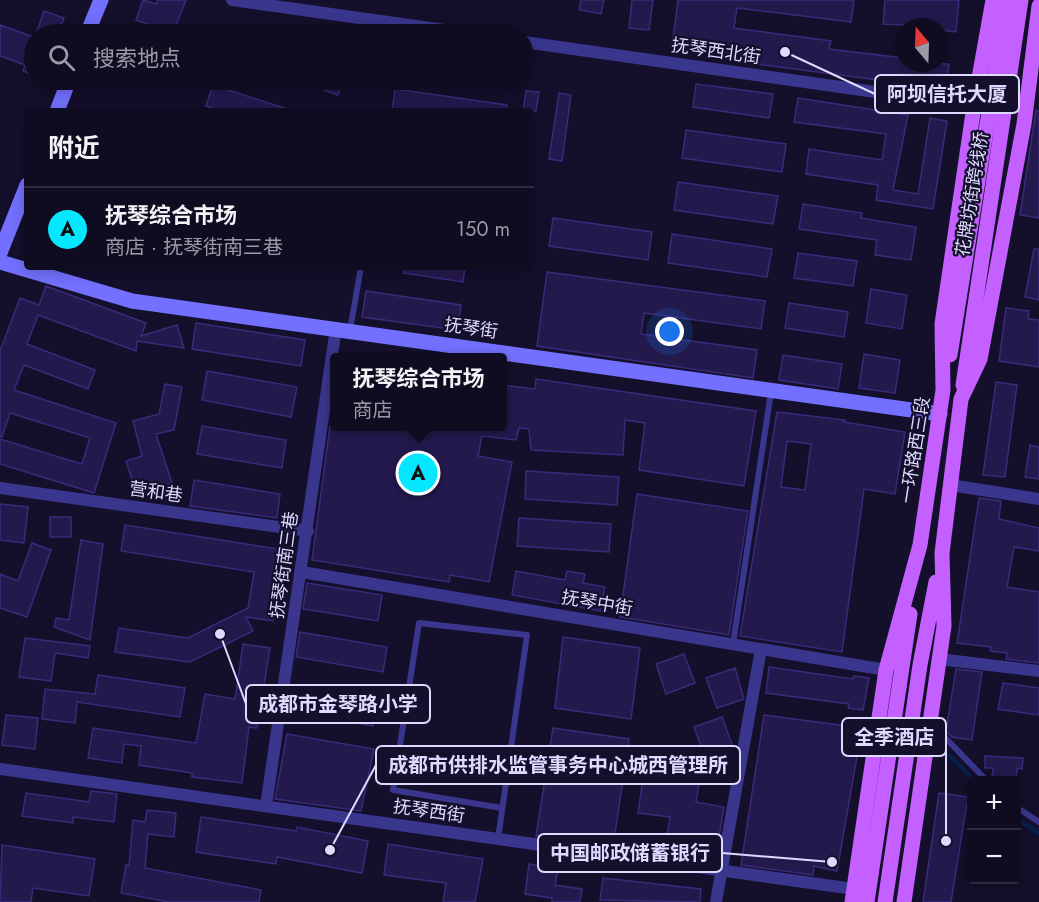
<!DOCTYPE html>
<html lang="zh">
<head>
<meta charset="utf-8">
<style>
	:root { --surface:#0f0b20; --page:#1d192d; --text:#f1f3f6; --muted:#9b9ba5; --line:#2f2b3e; --accent:#05e6ff }
	body { margin:0; font-family:Jost,"Noto Sans SC",sans-serif; background:var(--page); color:var(--text) }
	.controls { position:absolute; right:18px; bottom:18px; display:grid; overflow:hidden; border-radius:6px; box-shadow:0 3px 15px #0003 }
	.controls button { width:54px; height:54px; display:grid; place-items:center; padding:0; border:0; border-bottom:2px solid var(--line); background:var(--surface); color:var(--text); font:30px sans-serif }
	.compass { position:absolute; left:895px; top:18px; width:54px; height:54px; border-radius:50%; background:var(--surface); box-shadow:0 3px 15px #0003; rotate:341deg }
	.you { position:absolute; left:670px; top:332px; width:21px; height:21px; margin:-15px; border:4px solid #fff; border-radius:50%; background:#1a73e8; box-shadow:0 0 0 9px #1a73e833 }
	.badge { display:grid; place-items:center; width:39px; height:39px; border-radius:50%; background:var(--accent); color:#111; font-size:20px; font-weight:700 }
	.pin { position:absolute; translate:-50% -50%; border:3px solid #fff; box-shadow:0 2px 6px #0006 }
	.popup { position:absolute; left:330px; top:353px; width:177px; height:78px; box-sizing:border-box; display:grid; place-content:center; border-radius:6px; background:var(--surface); filter:drop-shadow(0 2px 4px #0005); font-size:20px; white-space:nowrap; color:var(--muted) }
	.popup b { font-size:22px; color:var(--text) }
	.popup::after { content:''; position:absolute; left:50%; top:100%; margin-left:-12px; border:12px solid transparent; border-top-color:var(--surface) }
	.list { margin:0; padding:0; list-style:none }
	h2 { display:flex; justify-content:space-between; align-items:center; height:78px; margin:0; padding:0 24px; font-size:26px }
	h2 small { font-size:20px; font-weight:400; color:var(--muted) }
	.list li { display:grid; grid-template-columns:39px 1fr auto; gap:18px; align-items:center; box-sizing:border-box; height:84px; padding:0 24px; border-top:2px solid var(--line) }
	.list b { display:block; font-size:22px; white-space:nowrap }
	.list p { margin:0; font-size:20px; white-space:nowrap; color:var(--muted) }
	.list em { font-size:20px; font-style:normal; color:var(--muted) }
	.icon { flex:none; width:33px; height:33px; fill:none; stroke:currentColor; stroke-width:2; stroke-linecap:round; stroke-linejoin:round }
	.map { position:relative; flex:none; width:1039px; height:902px; overflow:hidden }
	.search { position:absolute; background:var(--surface); box-shadow:0 3px 15px #0003; left:24px; top:24px; width:510px; height:66px; display:flex; align-items:center; gap:15px; box-sizing:border-box; padding:0 21px; border-radius:33px; color:var(--muted); font-size:22px }
	.panel { position:absolute; background:var(--surface); box-shadow:0 3px 15px #0003; left:24px; top:108px; width:510px; height:162px; border-radius:6px }
	.map>svg:first-child { display:block }
</style>
</head>
<body>
<div class="map">
<svg width="1039" height="902" viewBox="0 0 1039 902">
	<rect width="100%" height="100%" fill="#140f2b"/>
	<g fill="none" stroke-linecap="round" stroke-linejoin="round">
		<path stroke="#07204c" stroke-width="4" d="M949 755 974 780
			M1016 818 1039 833"/>
	</g>
	<path fill="#24194d" stroke="#3a2a7b" stroke-width="1.5" fill-rule="evenodd" d="M143 0 156 4 158 0H186L173 33 136 20Z
		M581 0H604L601 14 579 10Z
		M632 0H653L649 30 629 28Z
		M678 0H854L851 22 737 8 734 28 831 41 829 49 904 58V63L949 64 946 89 741 62V57L672 47Z
		M885 0H959L956 32 940 30V27L883 24Z
		M44 11 64 18 58 34H36Z
		M0 25 34 37V75L23 71 25 65 0 56Z
		M297 80H343L338 95Z
		M696 84 773 94 769 118 693 107Z
		M213 85 287 109 286 111H222L206 106Z
		M395 89 507 105V111H392Z
		M526 91 539 92 536 111H523Z
		M559 93 571 95 562 161 549 159Z
		M798 98 908 115 893 190 918 194 930 118 947 121 933 209 876 200 878 185 806 174 809 149 882 160 886 134 794 122Z
		M1036 110 1039 111V218L1020 215Z
		M686 130 786 144 782 172 682 158Z
		M678 182 778 196 773 224 674 210Z
		M803 204 862 213 861 218 916 227 911 260 875 255 877 240 799 229Z
		M553 218 652 232 648 260 549 246Z
		M672 234 772 249 767 277 668 263Z
		M1034 249H1039V300L1025 297Z
		M798 253 857 261 853 286 794 278Z
		M404 267H465L463 282 404 273Z
		M547 272 765 301 761 329 644 313 641 334 757 350 753 378 537 346Z
		M46 286 146 323 141 336 177 325 184 348 137 341 136 351 38 315 27 344 95 370 88 389 24 365 14 390 116 423 94 493 0 464V439L82 464 90 438 10 413 2 437H0V351L20 298 39 305Z
		M871 289 907 295 902 329 866 323Z
		M366 291 461 305 457 330 362 317Z
		M789 303 848 312 844 337 785 328Z
		M1006 308 1029 311 1028 319 1039 320V367L999 361Z
		M196 323 305 340 301 366 192 349Z
		M864 354 900 360 895 393 859 388Z
		M783 355 842 364 838 389 779 380Z
		M207 371 297 387 291 417 202 400Z
		M536 379 756 411 744 486 639 470 645 423 625 420 623 455 531 450 529 429 519 428 516 440 482 436 478 456 512 462 489 582 450 575 449 582 312 560 330 426H502V385L535 389Z
		M996 382 1017 385 1005 477 983 475Z
		M165 384 182 387 174 430 156 434 172 483 137 495 126 461 142 456 133 421 159 414Z
		M777 412 845 420 844 422 905 432 895 494 864 489 842 652 740 636ZM787 441 811 444 805 490 781 487Z
		M202 426 286 440 282 468 197 454Z
		M1030 445 1039 447V479L1025 477Z
		M526 471 619 477 617 505 525 499Z
		M194 480 280 494 277 518 190 506Z
		M637 494 748 511 729 635 620 617Z
		M979 498 1001 501 999 519 1039 528V551L1014 547 1007 587 1039 592V663L1006 659 1007 653 990 651 991 647 957 643Z
		M0 504 28 507 24 543 0 540Z
		M50 517H71V537H50Z
		M519 518 611 524 609 552 517 546Z
		M125 525 284 550 273 621 246 617 253 631 190 662 115 652 119 628 188 638 248 608 254 572 121 551Z
		M81 540 103 544 90 640 54 627 56 618 69 620Z
		M32 543 51 550 27 617 0 608V574L18 581Z
		M516 571 565 580 567 571 585 574 583 583 605 587 600 611 512 595Z
		M307 583 382 595 378 621 303 609Z
		M300 632 387 647 383 672 296 657Z
		M563 637 640 648 631 719 555 708Z
		M25 638 90 646 88 658 55 653 51 681 19 677Z
		M243 644 270 648 257 728 249 727 242 783 192 777V773L139 765 141 746 124 744 122 763 88 758 93 728 196 743 205 694 235 699Z
		M684 654 695 683 666 694 656 664Z
		M769 667 853 679 854 676 869 678 863 710 848 708 849 704 766 693Z
		M735 668 744 699 717 708 706 678Z
		M956 669 982 672 972 740 952 737 946 731Z
		M98 675 185 688 180 717 77 702 75 723 42 719 45 689 95 694Z
		M1003 683 1039 688V715L998 709Z
		M292 686 378 701 373 726 288 711Z
		M6 715 38 718 35 749 2 745Z
		M764 715 862 728 837 871 814 866 813 875 741 865Z
		M722 717 733 747 705 757 694 727Z
		M553 728 629 739 613 847 536 836Z
		M287 734 374 749 361 811 275 799Z
		M985 756 1023 758 1022 769 1017 768 1016 780H992L993 768H985Z
		M673 767 701 771 696 802 724 807 719 837 695 833 692 853 665 849 670 817 638 813 643 778 670 783Z
		M91 791 117 794 114 822 73 817V823L22 816 26 793 89 802Z
		M939 793 968 797 951 902H923Z
		M147 810 176 813 174 837 148 834 145 868 261 890 259 902H168L121 893 126 865H129L133 820 145 822Z
		M201 817 296 831 297 827 368 841 362 873 277 857 276 864 196 852Z
		M388 844 483 859 475 902H443L446 883 384 875Z
		M2 845 95 859 89 896 33 888 31 902H0Z
		M529 864 558 869 555 885 582 889 580 902H552V898L525 894Z
		M603 878 701 889 700 902 600 900Z"/>
	<g fill="none" stroke-linecap="round" stroke-linejoin="round">
		<path stroke="#3a368d" stroke-width="6" d="M350 330 361 267
			M733 644 771 392
			M933 725 986 780
			M1016 807 1039 822
			M498 839 527 635 419 623 393 790 502 808"/>
		<path stroke="#3a368d" stroke-width="12" d="M232 0 473 34
			M524 42 974 106
			M950 485 1039 499
			M0 488 308 531
			M302 572 886 670
			M939 659 1039 671
			M0 769 854 889
			M266 806 336 328
			M716 902 761 649"/>
		<path stroke="#7370ff" stroke-width="15" d="M87 34 101 0
			M57 111 69 80
			M0 253 27 185
			M0 262 132 301 940 414"/>
		<path stroke="#c460ff" stroke-width="15" d="M950 355 1007 0
			M963 385 1021 0
			M852 902 886 670 920 545 943 390 942 324 974 106 993 0
			M867 902 910 614
			M885 902 920 665 936 582
			M904 902 944 626 942 553 961 399 980 359 1024 124 1039 6"/>
	</g>
	<g text-anchor="middle" dominant-baseline="central" stroke-width="4.5" stroke-linejoin="round" paint-order="stroke">
		<g font-size="18" fill="#ddd9ff" stroke="#140f2b">
			<text transform="translate(716 51) rotate(8)">抚琴西北街</text>
			<text transform="translate(972 194) rotate(-81)">花牌坊街跨线桥</text>
			<text transform="translate(471 328) rotate(8)">抚琴街</text>
			<text transform="translate(915 450) rotate(-81)">一环路西三段</text>
			<text transform="translate(156 492) rotate(8)">营和巷</text>
			<text transform="translate(284 565) rotate(-82)">抚琴街南三巷</text>
			<text transform="translate(597 603) rotate(10)">抚琴中街</text>
			<text transform="translate(429 811) rotate(8)">抚琴西街</text>
		</g>
	</g>
	<path fill="none" stroke="#ddd9ff" stroke-width="2" d="M785 52L875 94M220 634L246 704M946 841L946 737M330 850L376 765M832 862L722 853"/>
	<g fill="#ddd9ff" stroke="#140f2b" stroke-width="2">
		<circle cx="785" cy="52" r="6"/>
		<circle cx="220" cy="634" r="6"/>
		<circle cx="946" cy="841" r="6"/>
		<circle cx="330" cy="850" r="6"/>
		<circle cx="832" cy="862" r="6"/>
	</g>
	<g fill="#140f2b" stroke="#ddd9ff" stroke-width="2">
		<rect x="875" y="75" width="144" height="38" rx="6"/>
		<rect x="246" y="685" width="184" height="38" rx="6"/>
		<rect x="842" y="718" width="104" height="38" rx="6"/>
		<rect x="376" y="746" width="364" height="38" rx="6"/>
		<rect x="538" y="834" width="184" height="38" rx="6"/>
	</g>
	<g font-size="20" text-anchor="middle" font-weight="bold" fill="#ddd9ff">
		<text x="947" y="101">阿坝信托大厦</text>
		<text x="338" y="711">成都市金琴路小学</text>
		<text x="894" y="744">全季酒店</text>
		<text x="558" y="772">成都市供排水监管事务中心城西管理所</text>
		<text x="630" y="860">中国邮政储蓄银行</text>
	</g>
</svg>
<div class="controls">
<button>+</button>
<button>−</button>
</div>
<svg class="compass" viewBox="-18 -18 36 36"><path d="M0-13l5 13h-10z" fill="#e53935"/><path d="M0 13l5-13h-10z" fill="#9b9ba5"/></svg>
<div class="you"></div>
<div class="pin badge" style="left:418px;top:473px">A</div>
<div class="popup"><b>抚琴综合市场</b>商店</div>
<div class="search"><svg class="icon" aria-label="search" viewBox="0 0 24 24"><circle cx="10" cy="10" r="6"/><path d="M15 15l6 6"/></svg>搜索地点</div>
<section class="panel">
<h2>附近<small></small></h2>
<ul class="list">
<li><span class="badge">A</span><div><b>抚琴综合市场</b><p>商店 · 抚琴街南三巷</p></div><em>150 m</em></li>
</ul>
</section>
</div>
</body>
</html>
